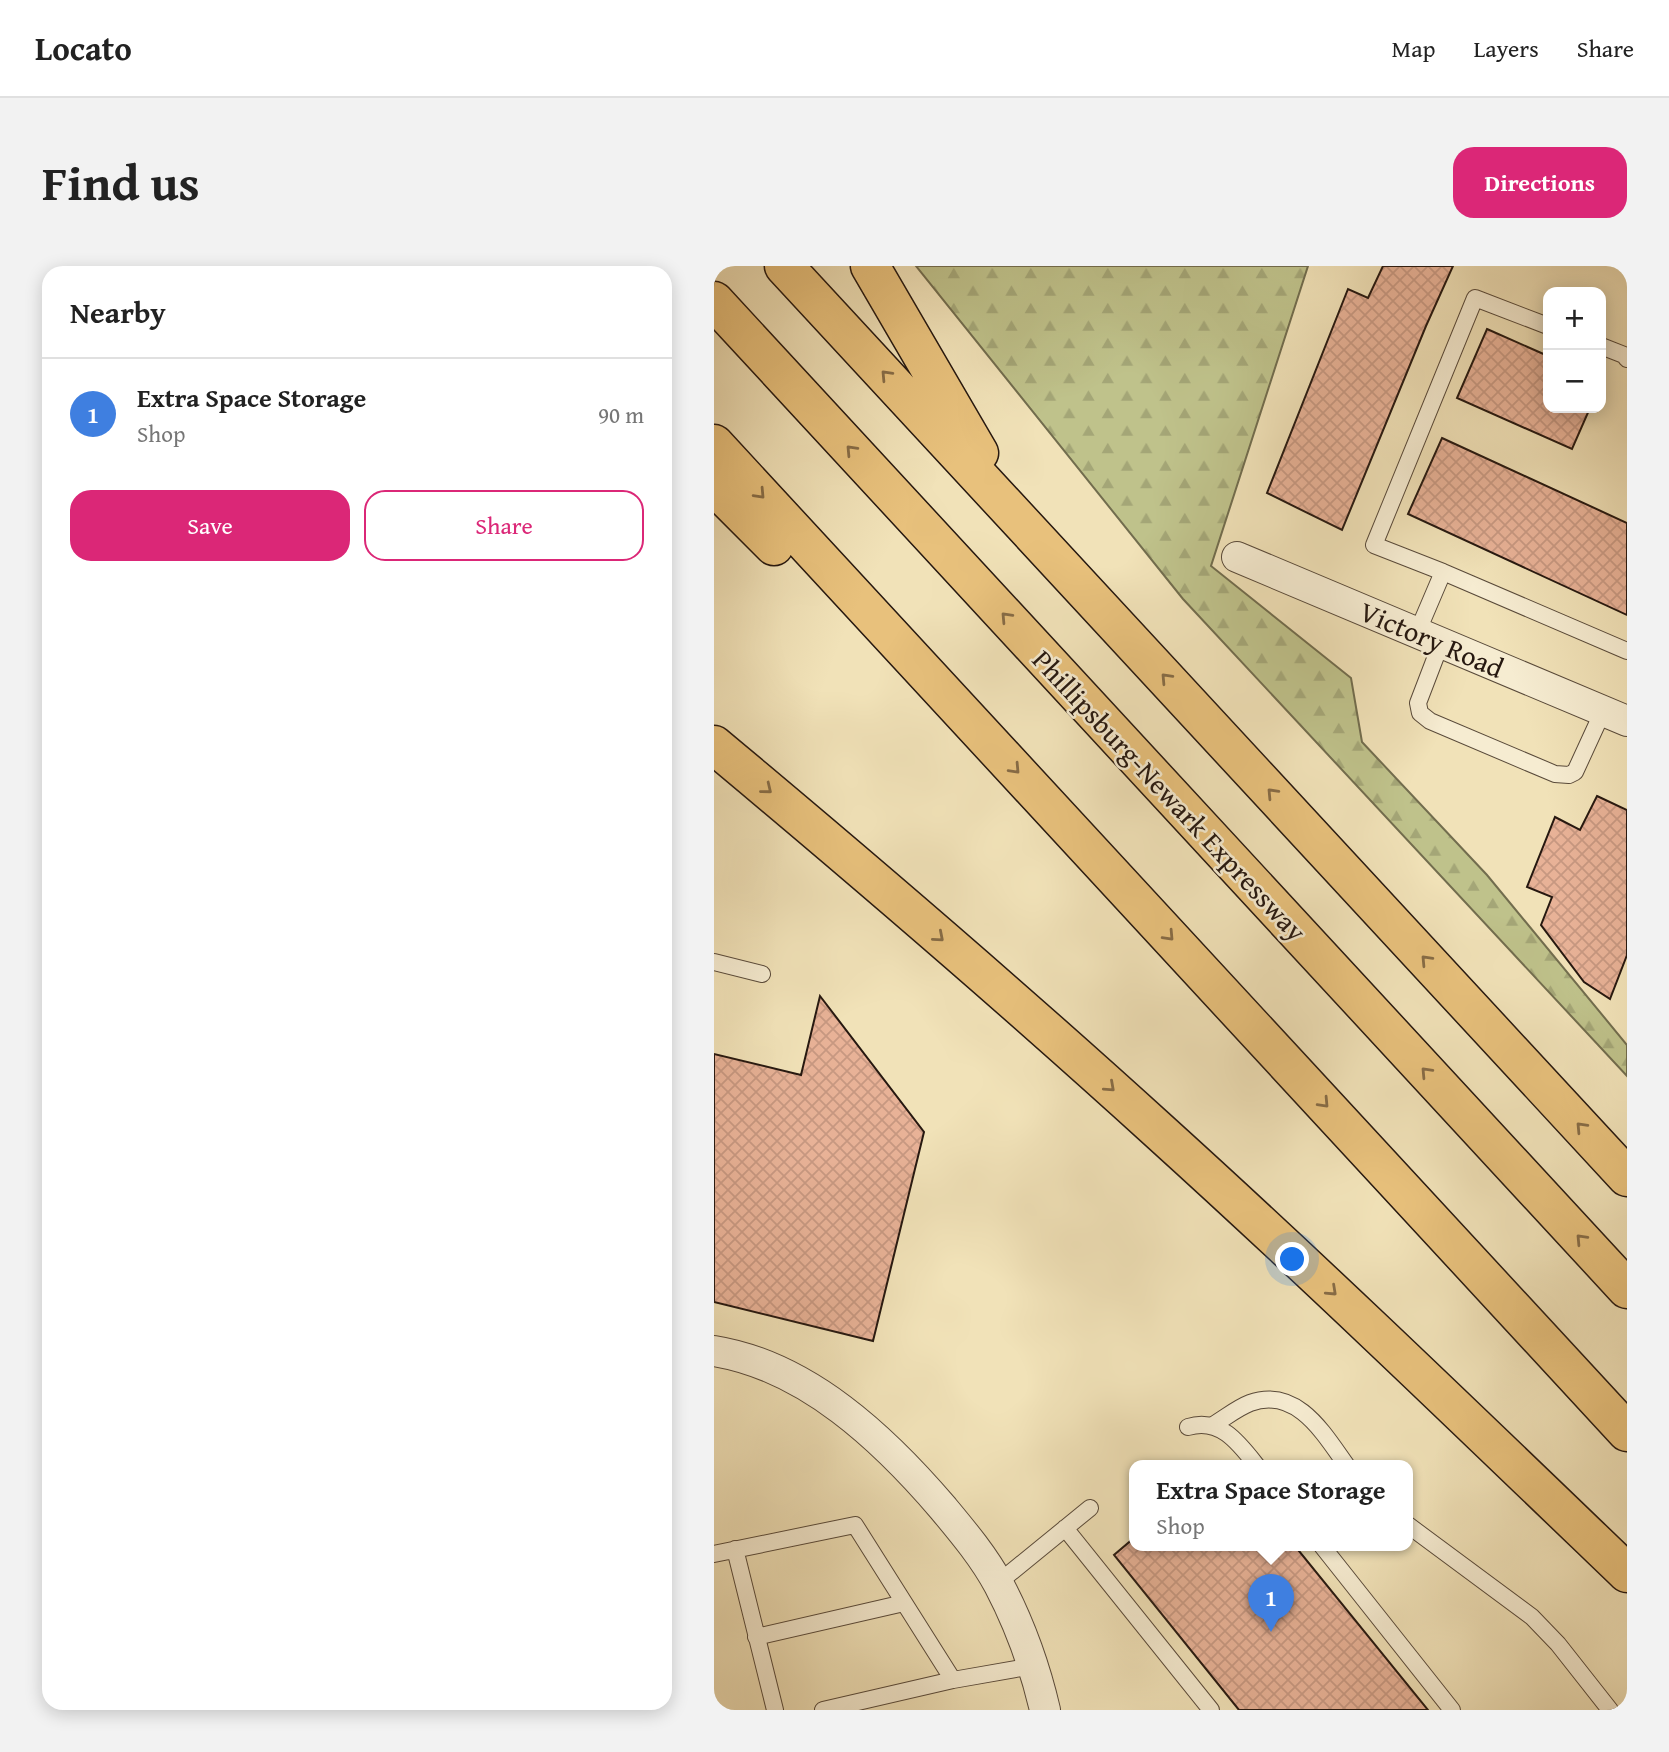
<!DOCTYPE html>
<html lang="en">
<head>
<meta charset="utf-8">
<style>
	:root { --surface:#fff; --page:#f2f2f2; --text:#222; --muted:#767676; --line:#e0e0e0; --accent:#db2777 }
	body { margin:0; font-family:"Gentium Book Plus",serif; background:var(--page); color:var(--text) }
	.controls { position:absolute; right:21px; top:21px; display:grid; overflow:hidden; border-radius:14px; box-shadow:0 4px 18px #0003 }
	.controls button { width:63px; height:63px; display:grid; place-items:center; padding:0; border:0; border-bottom:2px solid var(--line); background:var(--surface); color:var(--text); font:35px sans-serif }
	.you { position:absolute; left:579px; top:994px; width:24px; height:24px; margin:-18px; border:5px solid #fff; border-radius:50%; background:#1a73e8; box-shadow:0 0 0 10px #1a73e833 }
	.badge { display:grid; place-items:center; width:46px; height:46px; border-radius:50%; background:var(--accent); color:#fff; font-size:23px; font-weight:700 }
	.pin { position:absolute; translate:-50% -58px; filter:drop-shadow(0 2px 4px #0008) }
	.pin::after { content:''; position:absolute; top:37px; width:24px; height:21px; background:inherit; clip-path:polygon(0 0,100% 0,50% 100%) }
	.popup { position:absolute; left:415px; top:1194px; width:284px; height:91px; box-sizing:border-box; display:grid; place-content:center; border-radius:14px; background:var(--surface); filter:drop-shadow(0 2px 5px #0005); font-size:23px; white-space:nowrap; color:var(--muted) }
	.popup b { font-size:26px; color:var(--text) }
	.popup::after { content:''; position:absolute; left:50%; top:100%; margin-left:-14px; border:14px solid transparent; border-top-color:var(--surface) }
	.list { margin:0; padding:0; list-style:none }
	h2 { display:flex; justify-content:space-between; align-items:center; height:91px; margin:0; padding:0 28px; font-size:30px }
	h2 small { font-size:23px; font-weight:400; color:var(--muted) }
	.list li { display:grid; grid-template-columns:46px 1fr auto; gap:21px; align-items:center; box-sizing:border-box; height:112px; padding:0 28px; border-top:2px solid var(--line) }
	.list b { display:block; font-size:26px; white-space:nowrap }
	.list p { margin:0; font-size:23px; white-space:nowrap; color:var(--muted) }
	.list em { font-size:23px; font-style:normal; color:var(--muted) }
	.actions { display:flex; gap:14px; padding:21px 28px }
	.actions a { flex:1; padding:16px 0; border:2px solid var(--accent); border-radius:21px; text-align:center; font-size:24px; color:var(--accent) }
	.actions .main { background:var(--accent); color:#fff }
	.map { position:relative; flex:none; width:913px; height:1444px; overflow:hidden; border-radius:21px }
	header { display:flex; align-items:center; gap:42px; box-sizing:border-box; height:98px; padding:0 35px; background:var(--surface); border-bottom:2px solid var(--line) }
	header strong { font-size:33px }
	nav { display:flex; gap:38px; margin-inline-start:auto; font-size:24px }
	.intro { display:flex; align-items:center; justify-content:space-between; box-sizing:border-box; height:168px; padding:0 42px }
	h1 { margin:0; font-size:49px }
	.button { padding:18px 32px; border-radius:21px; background:var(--accent); color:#fff; font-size:24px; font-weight:700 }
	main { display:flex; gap:42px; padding:0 42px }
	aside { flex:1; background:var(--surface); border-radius:21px; box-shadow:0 4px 18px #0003 }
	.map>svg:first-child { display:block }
</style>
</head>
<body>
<header>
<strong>Locato</strong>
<nav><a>Map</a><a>Layers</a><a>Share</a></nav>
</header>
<div class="intro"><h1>Find us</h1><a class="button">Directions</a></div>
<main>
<aside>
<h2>Nearby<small></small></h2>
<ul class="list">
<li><span class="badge" style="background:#3f7fe0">1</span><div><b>Extra Space Storage</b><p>Shop</p></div><em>90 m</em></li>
</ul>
<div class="actions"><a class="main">Save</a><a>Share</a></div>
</aside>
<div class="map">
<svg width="913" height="1444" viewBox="0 0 913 1444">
	<defs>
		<pattern id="forest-firs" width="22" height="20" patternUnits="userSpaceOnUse" patternTransform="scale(1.75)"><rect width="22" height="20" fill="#bfc28b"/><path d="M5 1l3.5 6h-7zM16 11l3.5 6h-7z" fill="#a4a677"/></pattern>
		<pattern id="building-cross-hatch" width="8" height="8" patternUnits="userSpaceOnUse" patternTransform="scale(1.75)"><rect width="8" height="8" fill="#e8b297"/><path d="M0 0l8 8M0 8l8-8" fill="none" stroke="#c79881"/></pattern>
	</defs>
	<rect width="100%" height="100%" fill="#f1e2b8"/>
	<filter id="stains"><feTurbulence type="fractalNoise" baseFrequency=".00286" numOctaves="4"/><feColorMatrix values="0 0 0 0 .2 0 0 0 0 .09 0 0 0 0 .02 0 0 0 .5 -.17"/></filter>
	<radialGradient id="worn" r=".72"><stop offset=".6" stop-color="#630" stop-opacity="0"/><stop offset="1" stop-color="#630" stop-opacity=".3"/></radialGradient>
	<path fill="url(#forest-firs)" stroke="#726d4e" stroke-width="2" d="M202 0H594L497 300 637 412 648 476 773 609 913 779V810L469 333Z"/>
	<path fill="url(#building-cross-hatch)" stroke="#261810" stroke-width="2" d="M669 0H739L712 60 628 264 553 227 634 23 654 32Z
		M773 63 834 90V142H876L858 183 743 132Z
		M728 172 913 257V349L694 248Z
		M883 530 913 544V689L896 733 870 716 827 659 838 631 813 621 841 551 866 564Z
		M106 730 210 866 159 1075 0 1036V788L87 809Z
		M420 1272V1280H581L714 1444H525L400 1289Z"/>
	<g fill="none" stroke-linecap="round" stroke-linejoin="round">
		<g stroke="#594a3a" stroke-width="18">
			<path id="lane" d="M887 80 910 89 913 93
				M729 306 913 385
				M703 367 729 306 660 279 761 32 834 60
				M727 377 704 437 706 447 716 455 841 508 855 509 861 506 889 445
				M0 696 48 708
				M499 1159C511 1152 523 1142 536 1137 583 1120 610 1168 633 1200
				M474 1161C506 1151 525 1177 543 1200
				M694 1259 818 1351 844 1378 896 1444
				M351 1262 497 1444
				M608 1280 738 1444
				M21 1283 61 1444
				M0 1288 141 1259 239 1414 109 1444
				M284 1317 376 1242
				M42 1371 190 1337
				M239 1414 319 1400"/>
		</g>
		<g stroke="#594a3a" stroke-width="32">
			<path id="street" d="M523 291 913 455
				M0 1085C93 1100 170 1173 229 1242 249 1266 270 1291 285 1319 306 1359 321 1401 331 1444"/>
		</g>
		<g stroke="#261810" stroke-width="41">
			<path id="highway" d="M70 0 913 911
				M156 0 265 187
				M0 35 913 1023
				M0 178 913 1166
				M0 220 60 280
				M0 479C151 605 300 733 445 865 604 1009 758 1158 913 1307"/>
		</g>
		<use href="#lane" stroke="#f6ecd1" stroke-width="16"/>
		<use href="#street" stroke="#f6ecd1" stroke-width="30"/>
		<use href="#highway" stroke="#e8c17c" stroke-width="38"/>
	</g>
	<defs><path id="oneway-chevron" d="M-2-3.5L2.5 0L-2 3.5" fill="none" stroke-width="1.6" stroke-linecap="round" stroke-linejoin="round" transform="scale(1.75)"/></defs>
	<g stroke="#876c46">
		<use href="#oneway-chevron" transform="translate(172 109) rotate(-133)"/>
		<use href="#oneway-chevron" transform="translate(137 184) rotate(-133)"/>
		<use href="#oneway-chevron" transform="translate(46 228) rotate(47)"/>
		<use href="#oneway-chevron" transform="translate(292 351) rotate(-133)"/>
		<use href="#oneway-chevron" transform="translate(452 412) rotate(-133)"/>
		<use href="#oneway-chevron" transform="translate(301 503) rotate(47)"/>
		<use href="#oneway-chevron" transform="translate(53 523) rotate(39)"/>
		<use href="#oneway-chevron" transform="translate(558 527) rotate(-133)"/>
		<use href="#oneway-chevron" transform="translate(455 670) rotate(47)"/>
		<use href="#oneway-chevron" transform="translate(225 671) rotate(41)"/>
		<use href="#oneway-chevron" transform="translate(712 694) rotate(-133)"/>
		<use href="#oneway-chevron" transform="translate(712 806) rotate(-133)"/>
		<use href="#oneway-chevron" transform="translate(396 821) rotate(42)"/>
		<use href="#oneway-chevron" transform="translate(610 837) rotate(47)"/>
		<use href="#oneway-chevron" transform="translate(867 861) rotate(-133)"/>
		<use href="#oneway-chevron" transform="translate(867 973) rotate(-133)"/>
		<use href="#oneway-chevron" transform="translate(618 1025) rotate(43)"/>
	</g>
	<g text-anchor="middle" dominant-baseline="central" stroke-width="5" stroke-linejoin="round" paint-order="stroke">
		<g font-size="28" fill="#261810" stroke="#f6ecd1">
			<text transform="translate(718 373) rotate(23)">Victory Road</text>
			<text transform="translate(456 529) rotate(47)">Phillipsburg-Newark Expressway</text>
		</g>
	</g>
	<rect width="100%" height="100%" filter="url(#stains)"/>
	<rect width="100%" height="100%" fill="url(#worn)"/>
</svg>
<div class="controls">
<button>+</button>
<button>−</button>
</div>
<div class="you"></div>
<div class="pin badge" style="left:557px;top:1366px;background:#3f7fe0">1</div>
<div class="popup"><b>Extra Space Storage</b>Shop</div>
</div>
</main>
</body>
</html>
